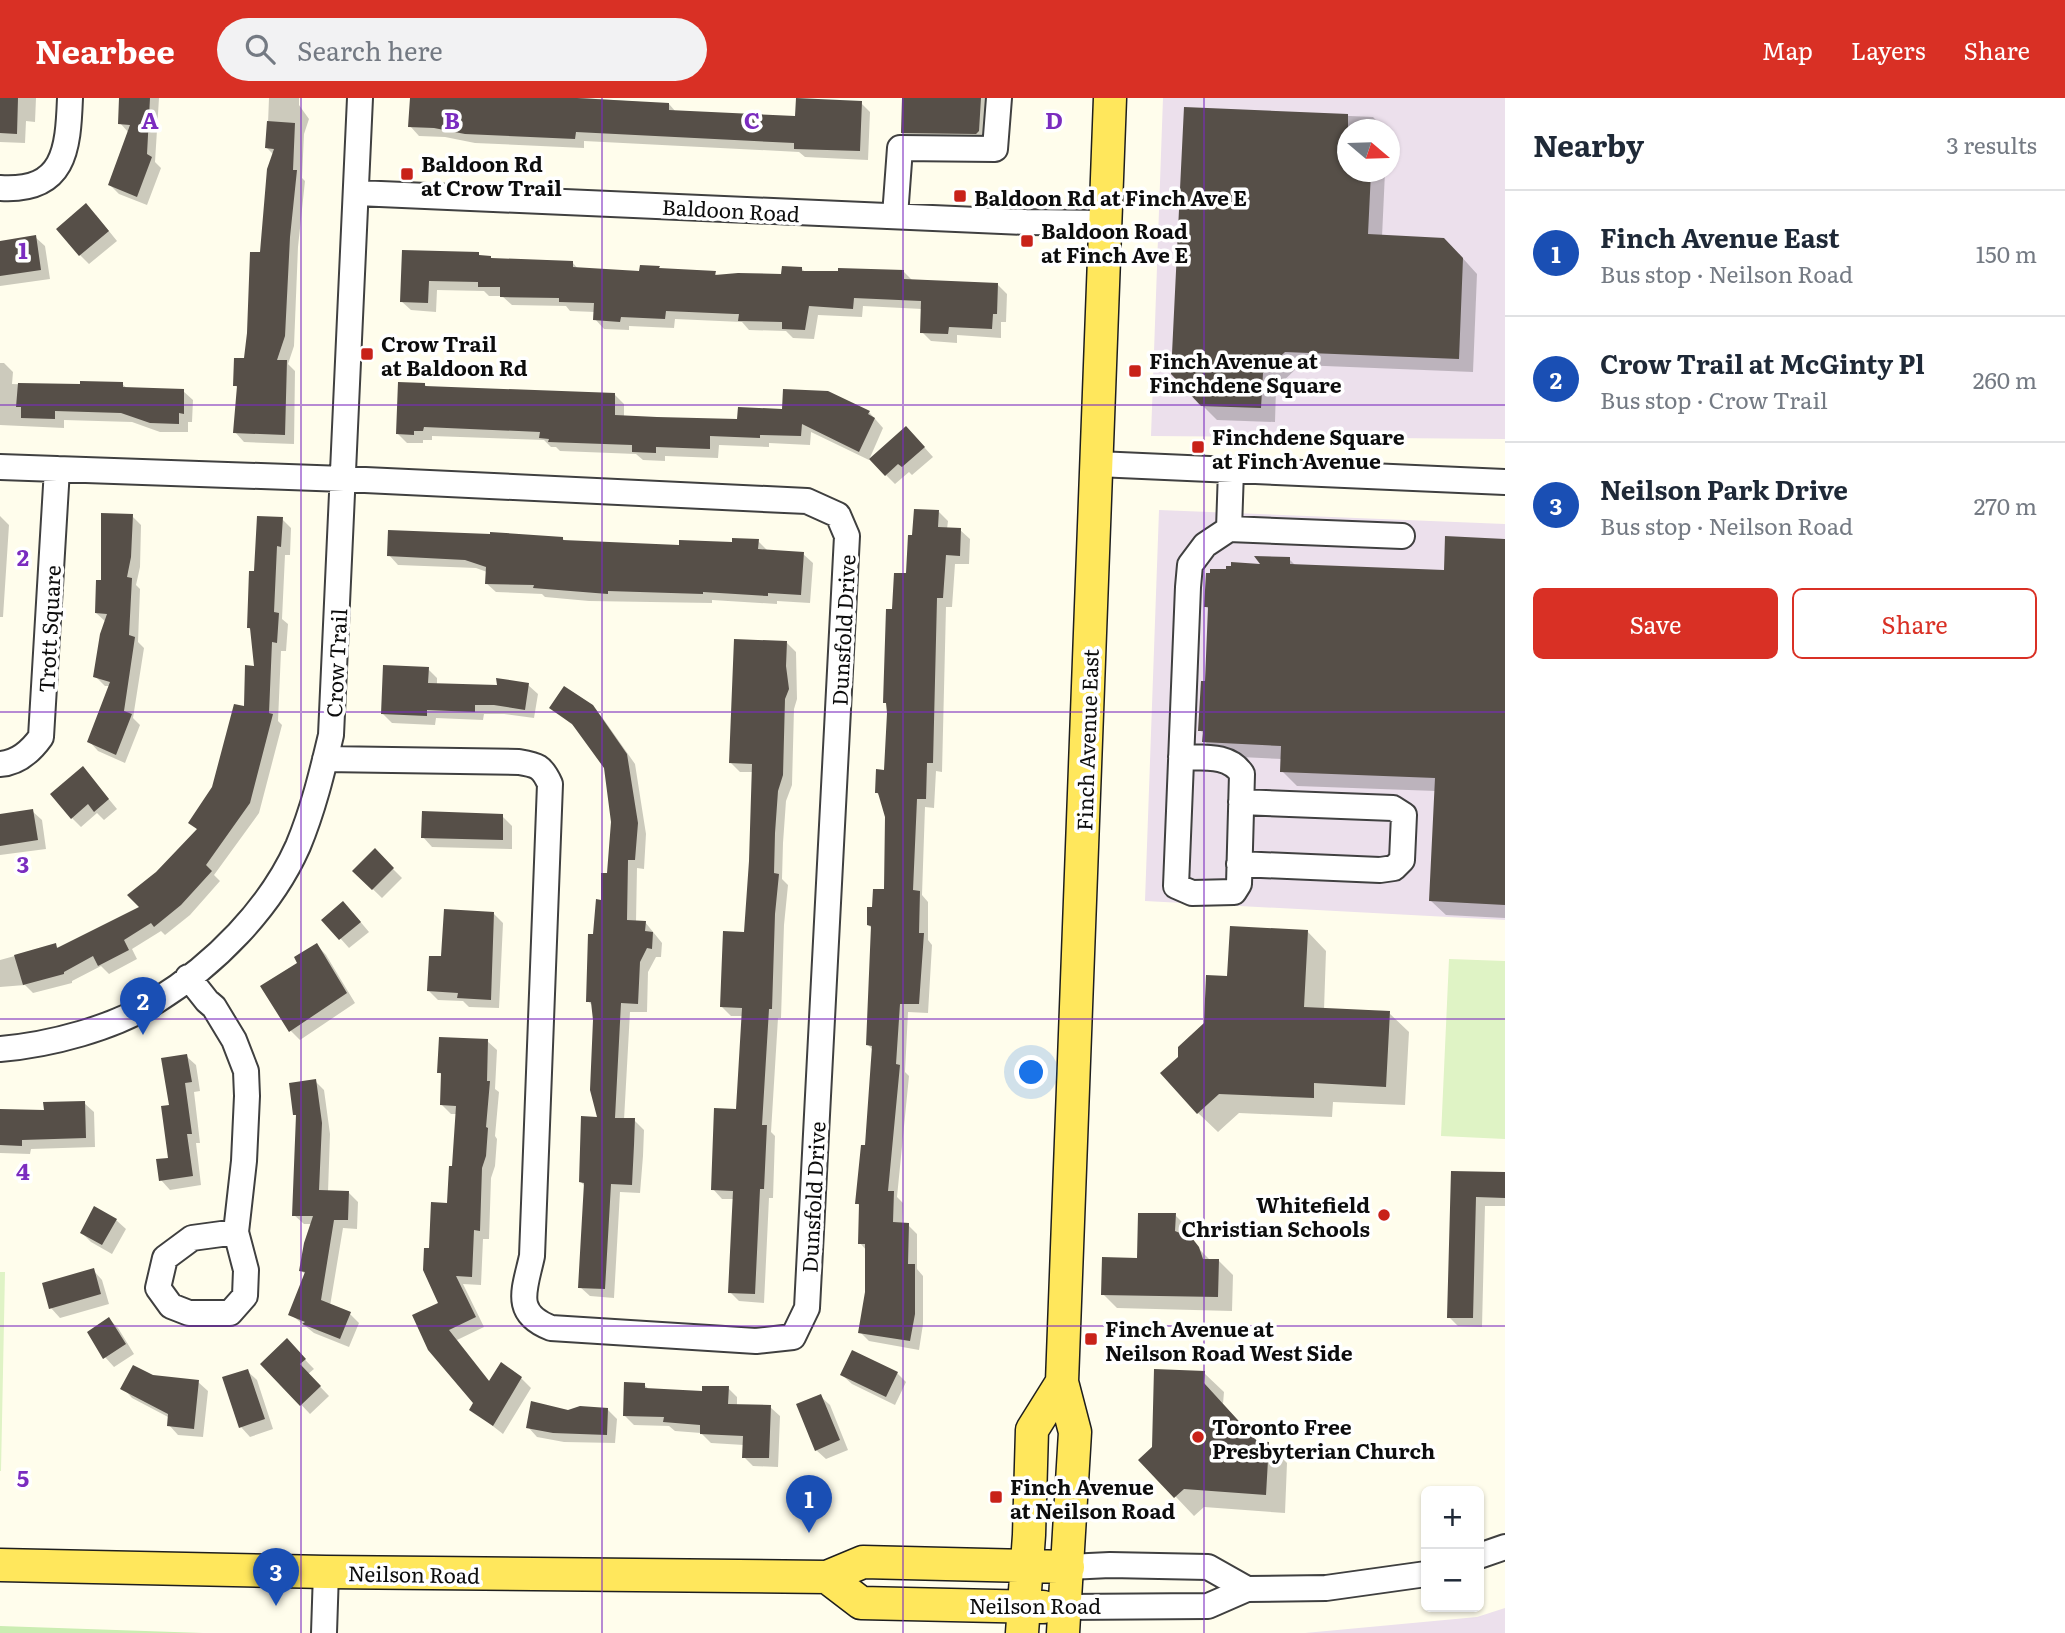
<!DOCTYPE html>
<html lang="en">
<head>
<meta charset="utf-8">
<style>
	:root { --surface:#fff; --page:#f2f2f3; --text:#1f2937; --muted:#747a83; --line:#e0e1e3; --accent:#d93025 }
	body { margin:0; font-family:Literata,serif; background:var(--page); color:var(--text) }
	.controls { position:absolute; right:21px; bottom:21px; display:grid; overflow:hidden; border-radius:10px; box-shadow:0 2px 5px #0004 }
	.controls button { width:63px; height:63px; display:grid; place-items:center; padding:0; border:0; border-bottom:2px solid var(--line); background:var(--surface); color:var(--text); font:35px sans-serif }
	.compass { position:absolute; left:1337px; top:21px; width:63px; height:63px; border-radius:50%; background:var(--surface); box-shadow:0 2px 5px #0004; rotate:109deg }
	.you { position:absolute; left:1032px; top:975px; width:24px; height:24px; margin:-18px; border:5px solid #fff; border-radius:50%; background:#1a73e8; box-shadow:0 0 0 10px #1a73e833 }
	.badge { display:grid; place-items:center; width:46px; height:46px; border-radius:50%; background:var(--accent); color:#fff; font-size:23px; font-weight:700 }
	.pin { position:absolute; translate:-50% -58px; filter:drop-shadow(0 2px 4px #0008) }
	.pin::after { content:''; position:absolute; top:37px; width:24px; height:21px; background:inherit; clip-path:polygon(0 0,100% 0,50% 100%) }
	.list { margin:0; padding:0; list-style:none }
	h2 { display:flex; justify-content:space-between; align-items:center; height:91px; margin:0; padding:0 28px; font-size:30px }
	h2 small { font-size:23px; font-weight:400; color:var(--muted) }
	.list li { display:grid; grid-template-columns:46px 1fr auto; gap:21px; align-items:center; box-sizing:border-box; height:126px; padding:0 28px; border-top:2px solid var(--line) }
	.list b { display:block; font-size:26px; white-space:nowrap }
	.list p { margin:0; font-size:23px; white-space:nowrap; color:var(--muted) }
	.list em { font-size:23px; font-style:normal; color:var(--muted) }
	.actions { display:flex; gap:14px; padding:21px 28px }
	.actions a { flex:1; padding:16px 0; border:2px solid var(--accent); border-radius:10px; text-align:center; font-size:24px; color:var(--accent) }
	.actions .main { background:var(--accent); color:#fff }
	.icon { flex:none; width:38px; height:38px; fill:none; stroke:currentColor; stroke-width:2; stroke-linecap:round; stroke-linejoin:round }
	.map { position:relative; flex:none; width:1505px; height:1535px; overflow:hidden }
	header { display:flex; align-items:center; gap:42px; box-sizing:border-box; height:98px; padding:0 35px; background:var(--accent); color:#fff }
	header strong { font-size:33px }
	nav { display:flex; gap:38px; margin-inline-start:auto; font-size:24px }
	.search { width:490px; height:63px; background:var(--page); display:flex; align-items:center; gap:18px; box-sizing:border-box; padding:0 24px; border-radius:38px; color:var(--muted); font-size:26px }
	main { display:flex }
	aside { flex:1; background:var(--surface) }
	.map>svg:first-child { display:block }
</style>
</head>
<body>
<header>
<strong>Nearbee</strong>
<div class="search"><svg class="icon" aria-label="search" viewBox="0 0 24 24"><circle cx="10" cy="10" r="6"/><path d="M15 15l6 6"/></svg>Search here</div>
<nav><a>Map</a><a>Layers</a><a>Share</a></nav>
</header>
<main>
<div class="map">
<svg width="1505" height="1535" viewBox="0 0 1505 1535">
	<rect width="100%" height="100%" fill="#fffdec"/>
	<path fill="#ece0ec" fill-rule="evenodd" d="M1163 0H1505V341L1151 338ZM1348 32H1390V74H1348Z
		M1159 412 1505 426V822L1145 803Z
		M1505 1510V1535H1305L1477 1519Z"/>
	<path fill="#cbedb2" d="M0 1528 203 1535H0Z"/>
	<path fill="#dff3c5" d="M1449 861 1505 863V1041L1441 1038Z
		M0 1174H5L1 1373H0Z"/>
	<path fill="#0003" d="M0 0H36L35 24 26 23 25 45 0 44Z
		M121 0H159L155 64 161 70 147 107 119 96 110 87 129 35 120 25Z
		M269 0H299V7L309 21 304 36 302 80 305 83 298 149 294 248 288 266 295 273 294 346 244 344 235 334 238 290 235 287 245 262 262 156 274 57 267 50Z
		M412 0H584L669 6 676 14 797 20 861 5 870 14 868 62 805 59 799 54 584 43V50L475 45 445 39 419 38 410 28Z
		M904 0H995L993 47 917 49 902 34Z
		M1186 11 1373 19 1385 32H1348V74H1385L1382 139 1459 156 1477 176 1473 274 1300 267 1276 290 1275 324 1217 322 1202 307Z
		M96 117 117 143 89 166 80 157Z
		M35 139 45 148 50 181 0 188V144Z
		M404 154 478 156 481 159 493 161 572 164 579 172 641 175 659 170 661 172 715 175 718 179 783 178 801 170 805 174H904L913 183 997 186 1007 196 1006 224H1001V240L957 237V245L931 243 922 234V211L863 208 862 219 818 217 814 241 793 240 786 233 749 232 742 224 675 221 674 230 629 228V232L604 231 595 221V214L570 213 566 208 512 207 502 198H489L484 193 437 192 436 214 411 212 401 203Z
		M0 265H4L13 274 12 286 82 288 122 286 128 291 183 293 193 302 192 324H188V334H160L132 324 64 322V330L0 327Z
		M425 287 428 290 615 297 624 306V319L739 323 869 314 883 330 869 362 811 334 810 347 769 345V349L719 347 718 360 665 358V363L643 362 636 356 560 353 556 349H551L544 342 432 338V342H423V345H407L397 335Z
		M915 339 933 359 912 377 909 374 895 386 886 377Z
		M939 414 948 423 947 431 960 432 970 441 969 466H955L952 509H946L942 674 936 673 934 710 925 709 922 797 928 804V842L932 847 928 915 908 914 905 974 909 978 897 1099 903 1105 902 1126 908 1127 917 1136V1171L923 1178V1226L919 1252 869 1243 860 1234 866 1194 867 1153 860 1145 861 1109 857 1105 866 1049 873 952 868 947 873 831 868 827 873 811 886 793 887 719 881 699 876 694 885 673 888 608 885 604 894 513 908 477 913 439Z
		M0 418 9 427 3 519H0Z
		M132 418 141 427 140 469 136 487 140 491 138 544 144 550 133 620 140 627 125 665 98 653 89 643 110 588H105L95 578 106 524 96 515 102 484Z
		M282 421 291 430 290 457H285L282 521 288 526 286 553H281L278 623 282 627 259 715 214 777 220 783 190 817 165 837 161 833 132 851 137 861 109 876 101 868 72 883V885L33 895 25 887 0 889V862L55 847 59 851 142 810 157 775 198 732 190 724 213 689 245 610 256 569 252 533 248 529 256 475Z
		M562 440 566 444 680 448 758 443 769 454 803 456 813 465 810 505 777 503V506L712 502V505L589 503 545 499 542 496 496 494 486 485 487 474 476 470 398 467 389 457Z
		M1505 442V820L1446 817 1431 803 1436 693 1297 688 1282 673V661L1219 658 1204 643V636L1200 632 1207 585 1210 512 1206 509 1227 473 1289 461 1296 468 1446 474Z
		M787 545 796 554 797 601 794 611 792 687 786 703 783 745 782 781 788 787 784 827 781 920H778L771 1034 775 1038 773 1100H769L764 1205 739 1203 730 1194 735 1101H722L713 1091 738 1013 743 918H731L722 909 746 836 754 674H740L730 664Z
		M428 571 437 580V587L499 589 528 587 538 596 534 620 504 616H484L483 622 436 620 435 627 392 625 383 616Z
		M591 609 602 619 635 666 646 736 644 771 637 770 636 824H645L662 845 661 859H656L648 874 647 914H630L624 1022H634L644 1032 643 1058 640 1095 620 1094 614 1200 590 1198 580 1189 586 1089 581 1084 600 1021 593 908 588 903 595 838 609 777 613 724 606 669 578 631 551 610Z
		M83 670 117 711 104 722 97 715 81 729 72 720Z
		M32 713 42 722 46 751 0 757V718Z
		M502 718 512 728V751L432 749 423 739Z
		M375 753 402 780 382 800 354 773Z
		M353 815 369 834 349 850 324 822Z
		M494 816 503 825 499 910 469 909 463 903 438 902 429 893 443 860Z
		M1307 833 1326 853 1324 912 1389 915 1409 934 1405 1007 1333 1004 1332 1019 1239 1015 1218 1034 1198 1015 1179 960 1206 925 1229 880Z
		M317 847 326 857 355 905 300 942 291 933 300 865Z
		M487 943 497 952 495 991 499 994 495 1038 497 1041 495 1068 491 1080 489 1141H483L481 1187 463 1186 484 1229 457 1242 490 1284 521 1280 531 1290 503 1336 471 1311 475 1305 430 1251 441 1205 430 1152 448 1106 454 1070 457 1016H451L441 1006 443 978 439 974Z
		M186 958 196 967 200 993 194 994 200 1045H196L201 1087 170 1092 161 1082 170 1061 171 1008Z
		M315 983 324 992 330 1036 328 1094 349 1095 358 1104 357 1131 343 1130 330 1208 350 1216 359 1225 349 1249 314 1235 290 1216 306 1177 301 1172 312 1126H304L294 1117 297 1018 295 1016Z
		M84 1005 94 1014 95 1049 31 1051 30 1056 0 1055V1012L45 1014Z
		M1452 1074 1505 1075V1108H1485L1482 1229 1458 1228 1449 1219Z
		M95 1110 116 1122 126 1131 112 1156 91 1144 82 1135Z
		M1175 1117 1189 1131V1141L1211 1163H1219L1233 1177 1232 1213 1117 1210 1103 1196 1139 1162Z
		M93 1172 102 1182 109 1206 60 1220 51 1210Z
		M109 1221 118 1230 134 1256 114 1269 105 1259Z
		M287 1243 314 1271 308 1276 329 1298 310 1316 263 1266Z
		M247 1273 257 1282 273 1331 250 1339 241 1329Z
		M897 1275 906 1284 895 1307 852 1286 842 1277Z
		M1204 1275 1224 1294 1223 1306 1258 1344 1268 1346 1287 1365 1285 1415 1204 1409 1194 1418 1141 1362 1154 1350Z
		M152 1279 198 1284 208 1293 203 1339 178 1337 169 1327 170 1320 132 1300 123 1290Z
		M644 1287 650 1292 703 1295 728 1290 737 1299V1308L770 1309 780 1318 778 1369 753 1368 744 1359V1347L711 1345 701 1335 675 1333 669 1328 634 1327 624 1317Z
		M820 1298 830 1307 848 1352 826 1361 816 1352Z
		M608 1312 617 1321 615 1345 564 1344 537 1339 528 1329 568 1314Z"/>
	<path fill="#564f48" d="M0 0H18L17 36 0 35Z
		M119 0H150L147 56 152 59 137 99 108 87 130 27 118 26Z
		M410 0H577L669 5V12L795 18 796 0 862 3 860 53 794 51V45L576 34 575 41 465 36 434 30 408 29Z
		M902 0H981L979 33 976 36 901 35Z
		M1184 9 1348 16V74H1371L1368 136 1444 140 1463 160 1459 261 1285 254 1263 275 1261 310 1201 308 1171 276Z
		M267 23 295 25 293 72H297L290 139 285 238 277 262H287L285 337 233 335 237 288H233L234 260H244L247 235 250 154H260L267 71 274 51 265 50Z
		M86 105 109 133 79 158 56 131Z
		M36 137 41 172 0 178V143Z
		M402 152 479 154V157L491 158V160L573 163V169L639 173 640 167 660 168 659 170 716 173 715 177 738 175 781 176 782 168 802 169V173H838V170L904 172V181L998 185 997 216H993L992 231 949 229 948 236 920 235 921 203 854 200 853 211 809 208 805 232 782 231V224L738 223 739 216H735L666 213 665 221 621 219 620 224 593 222 594 205 559 204V200L500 199V189H478V184L429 183 428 205 400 204Z
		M80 283 123 284V289L184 291V316L179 315V326L150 325 121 315 55 313V321L21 320V309H16L18 285 80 286Z
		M398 284 425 285V288L615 295V317L657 319 737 321 738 309 782 311 783 291 828 293 870 313 868 316 875 320 859 354 802 326 801 338 760 337V340L710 338V351L656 349V355L632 354V347L548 344 549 341 539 340 540 334 424 329 423 333H414V337L396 336Z
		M906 328 925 349 902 369 898 366 885 378 869 361Z
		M914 411 939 412 938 429 961 430 960 458 946 457 943 500H937L933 665H927L926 701H917L913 792 920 793 919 835H924L919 906H900L896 966 900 967 888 1093H894L893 1124 909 1125 908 1166H915V1216L910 1243 858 1235 865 1194V1146H858L859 1106H855L861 1047H865L872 948 866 947 871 828 867 827V809H872L873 791H884L885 719 878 695H875L876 671 884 672 887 615 886 605H883L886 511H892L894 475H906L908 437H912Z
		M101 415 133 416 131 459 127 479 132 480 129 537 135 539 124 613 132 616 116 657 87 644 110 584 93 579 100 536 107 516 95 515 96 482H101Z
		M257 418 283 419 281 449 277 448 274 514 279 515 277 545 272 544 269 615 273 616 250 705 206 767 212 773 181 807 154 829 151 825 124 842 129 852 98 868 93 858 64 874V876L23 887 14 857 56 845 57 850 139 809 127 797 156 774 197 731 188 725 212 689 234 606 244 608 245 567 254 568 250 530H247L249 473H254Z
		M388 432 490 436V434L563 439V442L679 447V442L732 444V440L759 441 758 451 804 454 801 497 768 495V498L703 494V496L608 493V496L533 490 534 487 485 486 486 469 465 462 387 458Z
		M1445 438 1505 441V807L1429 803 1435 680 1280 674 1281 648 1202 644 1203 633H1198L1201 583H1205L1208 509H1204L1206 475H1210V471H1226V468H1231V464L1260 466 1254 458 1290 459V466L1444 472Z
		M734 541 787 543 786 568 789 591 785 601 783 677 778 693 775 735 774 775 779 776 775 816 772 911H769L762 1027H767L764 1091H760L755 1196 728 1195 733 1093 711 1092 714 1010 736 1011 742 910 720 909 723 833 744 834 749 763 752 666 729 665Z
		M383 567 429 569 428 585 497 587 496 580 529 585 525 612 494 607H475V614L427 612V618L381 616Z
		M564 588 593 607 627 656 638 725 635 762H628L627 822 646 823 645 833 653 834 652 851 647 850 640 864 638 906 621 905 615 1020H635L634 1047 632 1087 611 1086 605 1191 578 1190 584 1085 579 1084 581 1018 597 1019 590 992 593 922 591 904H586L588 836H593L596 801 601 802V775H607L611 724 604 670 572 626 549 610Z
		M83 668 109 701 94 714 88 706 71 721 50 696Z
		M33 711 38 742 0 748V716Z
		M422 713 503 716V742L421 740Z
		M375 750 394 770 372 792 352 773Z
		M343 803 361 824 339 842 321 822Z
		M444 811 494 814 491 902 457 900 458 895 427 893 429 858H441Z
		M1230 828 1308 832 1304 909 1390 913 1386 989 1314 985V1000L1219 996 1197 1016 1160 975 1178 959V949L1204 925 1206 877 1227 878Z
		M317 845 347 895 289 934 260 888 297 865 294 859Z
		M439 939 488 941 487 983H490L486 1029 488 1030 486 1058 482 1070 480 1133 474 1132 472 1179 456 1178 476 1219 449 1232 489 1283 501 1264 522 1279 493 1328 469 1312 473 1305 428 1252 412 1217 438 1205 423 1172 424 1150H429L431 1104 447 1105 449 1068H452L456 1008 440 1007 441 975H437Z
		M187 956 192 984 185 985 192 1036H187L193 1078 159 1083 156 1061 168 1060 161 1008 169 1007 161 960Z
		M316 981 322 1025 319 1092 349 1093 348 1122H334L321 1202 351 1214 340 1241 302 1226 305 1224 288 1217 305 1174 299 1173 304 1145 313 1118H292L296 1017H293L289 985Z
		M85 1003 86 1040 22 1042V1048L0 1047V1011L44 1012 43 1004Z
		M1451 1073 1505 1074V1100L1476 1099 1473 1220H1447Z
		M94 1108 117 1121 102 1147 80 1135Z
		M1138 1115H1176L1175 1133 1192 1140 1199 1149 1203 1161H1219L1218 1199 1101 1197 1102 1159 1137 1160Z
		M94 1170 101 1196 49 1211 42 1185Z
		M109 1219 126 1246 103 1261 87 1234Z
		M287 1240 306 1261 300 1266 321 1288 300 1308 260 1266Z
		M852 1252 898 1274 886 1299 840 1277Z
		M133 1267 153 1277 199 1282 194 1331 167 1328 168 1316 120 1291Z
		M248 1271 265 1321 239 1330 222 1279Z
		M1154 1271 1205 1273 1204 1285 1257 1343 1269 1344 1266 1397 1184 1391 1174 1400 1138 1362 1152 1349Z
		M624 1284 645 1285V1290L702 1293V1288H729L728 1306 771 1307 769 1360H742L743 1338 700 1336V1327L663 1324 664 1319 623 1318Z
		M821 1296 840 1342 815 1353 796 1306Z
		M531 1303 568 1312 580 1308 608 1310 607 1337 553 1335 526 1330Z"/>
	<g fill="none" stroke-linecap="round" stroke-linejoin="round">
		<g stroke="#404040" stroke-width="28">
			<path id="minor" d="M0 90C65 94 68 52 70 0
				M357 95 1026 124 1106 125
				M895 118 900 50 995 51 999 0
				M1097 366 1505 384
				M0 369 344 381 807 403 838 417 847 438 807 1210 793 1239 756 1243 551 1230C512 1215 525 1191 532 1158L550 686C542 668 537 667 519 664L325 661
				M1231 372 1229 431 1402 438
				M1181 659C1203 660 1229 656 1242 676L1239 786 1234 794 1192 795 1176 788 1188 489 1190 467 1205 447 1229 431
				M0 666C18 665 31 653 41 639L57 371
				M1239 766 1380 772 1394 770 1402 762 1404 717 1393 710 1241 704
				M188 879 207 903 214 909 234 942 246 973 247 998 244 1063 236 1134 246 1172 245 1198 230 1215H189L171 1208 158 1190 165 1160 192 1140 236 1134
				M0 951C49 947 115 930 156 903 214 867 270 811 298 748 313 712 322 675 331 637L360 0
				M1479 1458 1505 1449
				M1068 1469 1110 1467 1208 1469 1247 1491
				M1065 1509 1208 1508 1247 1491 1326 1490 1426 1476
				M324 1535 326 1474"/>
		</g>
		<g stroke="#1e1e1e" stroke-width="35">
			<path id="major" d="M0 1467 326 1474 827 1479 863 1464 1068 1469
				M827 1479 861 1505 1043 1509
				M1022 1535 1029 1437 1032 1332 1062 1284
				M1063 1535 1075 1334 1062 1284 1110 0"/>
		</g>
		<use href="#minor" stroke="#fff" stroke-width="24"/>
		<use href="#major" stroke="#ffe75c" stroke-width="32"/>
	</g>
	<path fill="none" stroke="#7b2cbf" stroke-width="2" stroke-opacity="0.55" d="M301 0V1535M602 0V1535M903 0V1535M1204 0V1535M0 307H1505M0 614H1505M0 921H1505M0 1228H1505"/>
	<g fill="#c82219" stroke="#fff" stroke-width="2.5">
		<rect x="400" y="69" width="14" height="14" rx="3.5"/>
		<rect x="953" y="91" width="14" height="14" rx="3.5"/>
		<rect x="1020" y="136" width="14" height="14" rx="3.5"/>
		<rect x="360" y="249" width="14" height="14" rx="3.5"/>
		<rect x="1128" y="266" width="14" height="14" rx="3.5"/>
		<rect x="1191" y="342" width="14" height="14" rx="3.5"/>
		<circle cx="1384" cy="1117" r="7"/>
		<rect x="1084" y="1234" width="14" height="14" rx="3.5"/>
		<circle cx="1198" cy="1339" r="7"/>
		<rect x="989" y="1392" width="14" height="14" rx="3.5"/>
	</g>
	<g text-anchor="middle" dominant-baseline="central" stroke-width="7" stroke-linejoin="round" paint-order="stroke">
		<g font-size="21" font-weight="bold" fill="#0d0d0d" stroke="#fff" text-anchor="start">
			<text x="421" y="64">Baldoon Rd<tspan x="421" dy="24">at Crow Trail</tspan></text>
			<text x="974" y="98">Baldoon Rd at Finch Ave E</text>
			<text x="1041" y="131">Baldoon Road<tspan x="1041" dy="24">at Finch Ave E</tspan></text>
			<text x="381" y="244">Crow Trail<tspan x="381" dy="24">at Baldoon Rd</tspan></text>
			<text x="1149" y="261">Finch Avenue at<tspan x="1149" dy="24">Finchdene Square</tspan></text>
			<text x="1212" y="337">Finchdene Square<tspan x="1212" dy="24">at Finch Avenue</tspan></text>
			<text x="1370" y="1105" text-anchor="end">Whitefield<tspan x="1370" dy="24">Christian Schools</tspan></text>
			<text x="1105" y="1229">Finch Avenue at<tspan x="1105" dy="24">Neilson Road West Side</tspan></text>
			<text x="1212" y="1327">Toronto Free<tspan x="1212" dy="24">Presbyterian Church</tspan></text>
			<text x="1010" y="1387">Finch Avenue<tspan x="1010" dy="24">at Neilson Road</tspan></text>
		</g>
		<g font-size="21" fill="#0d0d0d" stroke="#fff">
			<text transform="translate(731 111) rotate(3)">Baldoon Road</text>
			<text transform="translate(48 531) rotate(-87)">Trott Square</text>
			<text transform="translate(842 532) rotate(-87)">Dunsfold Drive</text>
			<text transform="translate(335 565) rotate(-87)">Crow Trail</text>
			<text transform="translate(1086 642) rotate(-88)">Finch Avenue East</text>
			<text transform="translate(812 1099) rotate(-87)">Dunsfold Drive</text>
			<text transform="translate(414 1475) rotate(1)">Neilson Road</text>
			<text x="1035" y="1506">Neilson Road</text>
		</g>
	</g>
	<g font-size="23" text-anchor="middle" font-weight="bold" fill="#7b2cbf" stroke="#fff" stroke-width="7" stroke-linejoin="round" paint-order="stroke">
		<text x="150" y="31">A</text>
		<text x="452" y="31">B</text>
		<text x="752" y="31">C</text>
		<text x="1054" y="31">D</text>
		<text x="23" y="161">1</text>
		<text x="23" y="468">2</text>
		<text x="23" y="775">3</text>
		<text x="23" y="1082">4</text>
		<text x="23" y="1389">5</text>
	</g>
</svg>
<div class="controls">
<button>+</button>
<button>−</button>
</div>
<svg class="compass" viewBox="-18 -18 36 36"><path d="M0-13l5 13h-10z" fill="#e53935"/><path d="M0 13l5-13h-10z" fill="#747a83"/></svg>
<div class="you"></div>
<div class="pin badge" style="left:809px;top:1435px;background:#1a4fb4">1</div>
<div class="pin badge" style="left:143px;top:937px;background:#1a4fb4">2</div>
<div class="pin badge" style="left:276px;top:1508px;background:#1a4fb4">3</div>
</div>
<aside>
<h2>Nearby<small>3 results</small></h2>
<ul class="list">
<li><span class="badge" style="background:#1a4fb4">1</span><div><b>Finch Avenue East</b><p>Bus stop · Neilson Road</p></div><em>150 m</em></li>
<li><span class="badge" style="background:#1a4fb4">2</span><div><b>Crow Trail at McGinty Pl</b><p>Bus stop · Crow Trail</p></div><em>260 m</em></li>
<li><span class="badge" style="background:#1a4fb4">3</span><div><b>Neilson Park Drive</b><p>Bus stop · Neilson Road</p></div><em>270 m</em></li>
</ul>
<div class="actions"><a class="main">Save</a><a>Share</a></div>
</aside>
</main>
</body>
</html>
